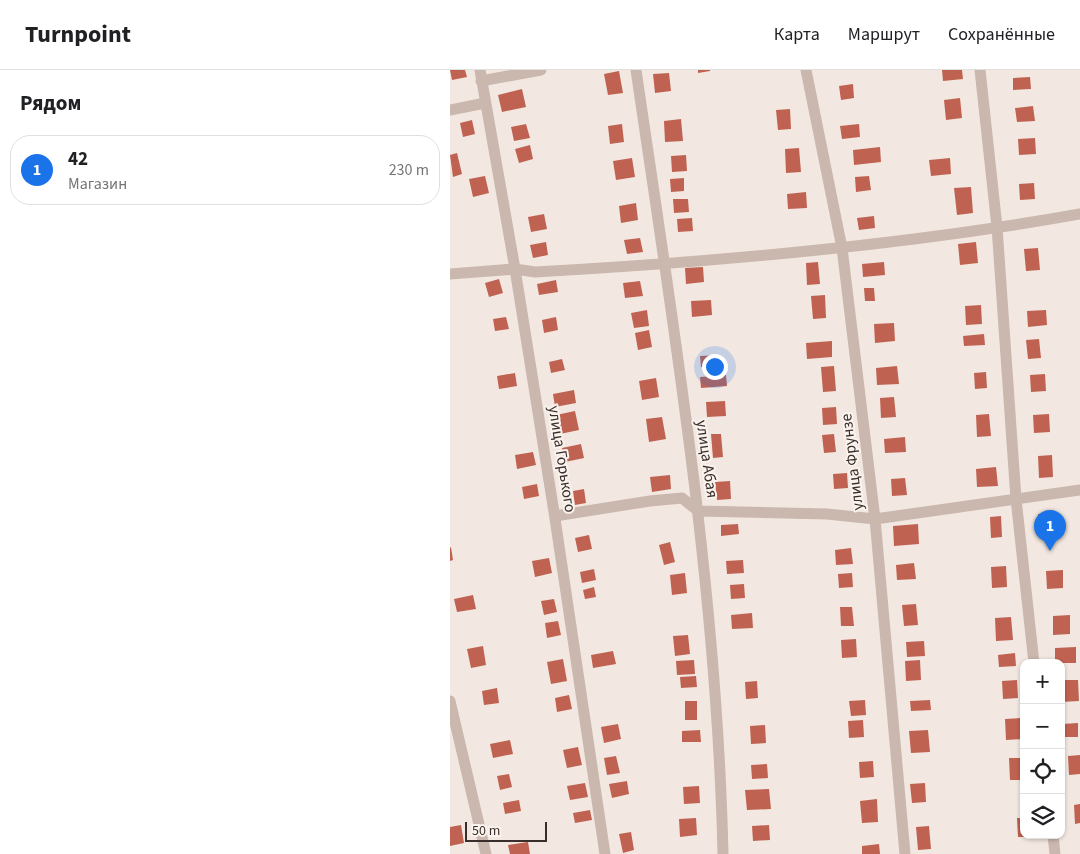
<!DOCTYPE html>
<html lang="ru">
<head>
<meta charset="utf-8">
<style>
	:root { --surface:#fff; --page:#f6f6f6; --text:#202124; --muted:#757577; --line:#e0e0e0; --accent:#1a73e8 }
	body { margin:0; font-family:"Source Sans 3",sans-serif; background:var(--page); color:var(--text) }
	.controls { position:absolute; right:15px; bottom:15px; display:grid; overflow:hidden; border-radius:10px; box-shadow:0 1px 4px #0004 }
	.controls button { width:45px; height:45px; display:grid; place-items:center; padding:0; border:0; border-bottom:1px solid var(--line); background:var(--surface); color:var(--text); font:25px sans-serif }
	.scale { position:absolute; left:15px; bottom:12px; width:82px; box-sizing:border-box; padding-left:5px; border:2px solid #392e2b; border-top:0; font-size:14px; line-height:18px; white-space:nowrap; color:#392e2b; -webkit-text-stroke:4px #faf3ed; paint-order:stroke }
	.you { position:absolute; left:264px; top:296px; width:18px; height:18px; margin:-12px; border:4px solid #fff; border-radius:50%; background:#1a73e8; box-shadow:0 0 0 8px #1a73e833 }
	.badge { display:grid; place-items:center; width:32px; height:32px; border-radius:50%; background:var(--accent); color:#fff; font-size:16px; font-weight:700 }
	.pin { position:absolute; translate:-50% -41px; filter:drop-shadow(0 1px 2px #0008) }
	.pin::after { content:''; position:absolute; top:26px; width:18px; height:15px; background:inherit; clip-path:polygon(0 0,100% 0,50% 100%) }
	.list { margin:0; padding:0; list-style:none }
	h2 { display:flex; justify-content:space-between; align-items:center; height:65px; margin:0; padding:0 20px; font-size:21px }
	h2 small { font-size:16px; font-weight:400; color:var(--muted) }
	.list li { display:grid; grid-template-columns:32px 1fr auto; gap:15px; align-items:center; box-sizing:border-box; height:70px; margin:0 10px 10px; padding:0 10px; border:1px solid var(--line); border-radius:20px }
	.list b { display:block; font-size:19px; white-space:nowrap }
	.list p { margin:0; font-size:16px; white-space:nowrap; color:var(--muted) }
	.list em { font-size:16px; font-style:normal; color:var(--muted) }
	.icon { flex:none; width:28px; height:28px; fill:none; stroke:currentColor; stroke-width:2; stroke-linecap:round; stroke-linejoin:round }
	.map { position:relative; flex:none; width:630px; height:784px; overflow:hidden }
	header { display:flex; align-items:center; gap:30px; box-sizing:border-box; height:70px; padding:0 25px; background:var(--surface); border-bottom:1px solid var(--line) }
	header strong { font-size:24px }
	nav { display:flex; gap:28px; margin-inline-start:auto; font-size:18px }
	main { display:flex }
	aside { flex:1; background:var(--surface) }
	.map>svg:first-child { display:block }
</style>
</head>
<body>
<header>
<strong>Turnpoint</strong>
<nav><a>Карта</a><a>Маршрут</a><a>Сохранённые</a></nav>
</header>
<main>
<aside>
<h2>Рядом<small></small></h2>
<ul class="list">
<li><span class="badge">1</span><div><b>42</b><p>Магазин</p></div><em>230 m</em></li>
</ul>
</aside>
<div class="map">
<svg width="630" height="784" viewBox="0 0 630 784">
	<rect width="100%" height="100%" fill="#f2e8e1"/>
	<path fill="#c06251" d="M0 0H15L17 7 2 10Z
		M248 0H260V1L248 3Z
		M492 0H512L513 9 493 11Z
		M169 1 173 23 158 25 154 4Z
		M219 3 221 21 205 23 203 4Z
		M580 7 581 19 563 20V8Z
		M403 14 404 28 391 30 389 16Z
		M72 19 76 37 52 42 48 25Z
		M510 28 512 48 496 50 494 30Z
		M583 36 585 51 567 52 565 38Z
		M340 39 341 59 328 60 326 40Z
		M231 49 233 71 215 72 214 51Z
		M22 50 25 64 13 67 10 53Z
		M76 54 80 68 64 71 61 57Z
		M172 54 174 72 160 74 158 56Z
		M409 54 410 67 392 69 390 56Z
		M585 68 586 84 569 85 568 69Z
		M80 75 83 89 69 93 65 79Z
		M430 77 431 92 404 95 403 80Z
		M349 78 351 102 336 103 335 79Z
		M7 83 12 104 3 107 0 85Z
		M236 85 237 101 222 102 221 86Z
		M182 88 185 107 166 110 163 91Z
		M500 88 501 104 481 106 479 90Z
		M35 106 39 123 23 127 19 109Z
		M419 106 421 120 406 122 405 107Z
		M234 108V121L221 122 220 109Z
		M584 113 585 129 570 130 569 114Z
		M521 117 523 143 507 145 504 118Z
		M356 122 357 138 338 139 337 124Z
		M223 129H238L239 142 224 143Z
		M186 133 188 150 171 153 169 136Z
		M94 144 97 159 81 162 78 147Z
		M424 146 425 158 409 160 407 148Z
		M242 148 243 161 228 162 227 149Z
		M190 168 193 182 177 184 174 170Z
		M96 172 98 185 83 188 80 175Z
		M526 172 528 193 510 195 508 174Z
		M588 178 590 200 576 201 574 179Z
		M368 192 370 214 357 215 356 193Z
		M434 192 435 205 413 207 412 194Z
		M253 197 254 212 236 214 235 198Z
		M49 209 53 223 39 227 35 213Z
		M106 210 108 222 89 225 87 214Z
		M190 211 193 226 175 228 173 213Z
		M414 218H424L425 231H415Z
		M375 225 376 248 363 249 361 226Z
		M261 230 262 245 242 247 241 231Z
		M531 235 532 254 516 255 515 236Z
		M197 240 199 256 184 258 181 243Z
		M596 240 597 255 578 257 577 241Z
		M56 247 59 259 45 261 43 249Z
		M106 247 108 260 94 263 92 250Z
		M444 253 445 271 425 273 424 254Z
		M199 260 202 277 188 280 185 263Z
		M534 264 535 275 514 276 513 266Z
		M589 269 591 288 578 289 576 270Z
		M382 271V287L357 289 356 273Z
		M269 285 270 296 251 297 250 286Z
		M112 289 115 300 101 303 99 292Z
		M384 296 386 321 373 322 371 297Z
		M447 296 449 314 427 315 426 298Z
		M536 302 537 318 525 319 524 303Z
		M65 303 67 316 49 319 47 306Z
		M595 304 596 321 581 322 580 305Z
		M276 305 277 316 251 318 250 307Z
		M206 308 209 327 192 330 189 311Z
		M124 320 126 333 105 337 103 324Z
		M444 327 446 347 431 348 430 328Z
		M275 331 276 346 257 347 256 332Z
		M386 337 387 354 373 355 372 338Z
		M125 341 129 360 110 364 106 345Z
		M539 344 541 366 527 367 526 345Z
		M599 344 600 362 584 363 583 345Z
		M212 347 216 369 199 372 196 349Z
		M261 364H271L273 387 263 388Z
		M384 364 386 382 374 383 372 365Z
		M455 367 456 382 435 383 434 369Z
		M131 374 134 388 115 392 112 378Z
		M83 382 86 395 67 399 65 385Z
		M602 385 603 407 589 408 588 386Z
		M546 397 548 416 527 417 526 399Z
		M397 403 398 418 384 419 383 404Z
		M220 405 221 419 202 422 200 407Z
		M455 408 457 425 442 426 441 409Z
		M280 411 281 429 267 430 265 412Z
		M87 414 89 426 74 429 72 417Z
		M134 419 136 433 125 435 123 421Z
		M605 443 606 463 589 464 588 444Z
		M551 446 552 467 541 468 540 447Z
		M288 454 289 464 271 466V455Z
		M468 454 469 474 444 476 443 456Z
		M139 465 142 479 128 482 125 468Z
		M220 472 225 492 214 495 209 475Z
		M1 477 3 490 0 491V478Z
		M401 478 403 494 386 495 385 480Z
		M99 488 102 503 85 507 82 491Z
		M293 490 294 503 277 504 276 491Z
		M464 493 466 509 447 510 446 495Z
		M556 496 557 517 542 518 541 497Z
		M144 499 146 510 132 513 130 502Z
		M613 500V518L597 519 596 501Z
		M235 503 237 523 222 525 220 505Z
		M402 503 403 517 389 518 388 504Z
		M294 514 295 528 281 529 280 515Z
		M144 517 146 527 135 529 133 520Z
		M23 525 26 539 7 542 4 529Z
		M104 529 107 542 94 545 91 531Z
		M466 534 468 555 454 556 452 535Z
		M390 537H402L404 556H391Z
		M302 543 303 558 282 559 281 545Z
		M620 545V564L603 565V546Z
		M561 547 563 570 546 571 545 548Z
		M108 551 111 565 97 568 95 553Z
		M238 565 240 584 225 586 223 566Z
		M406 569 407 587 392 588 391 570Z
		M474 571 475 586 457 587 456 572Z
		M33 576 36 595 21 598 17 579Z
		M626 577V593H605V578Z
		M163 581 166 594 143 598 141 585Z
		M565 583 566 596 549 597 548 585Z
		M113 589 117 611 101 614 97 592Z
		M244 590 245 604 227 605 226 591Z
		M470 590 471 610 456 611 455 591Z
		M246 606 247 617 231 618 230 607Z
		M567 610 568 628 553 629 552 611Z
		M611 610H628L629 631 611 632Z
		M307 611 308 628 296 629 295 612Z
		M47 618 49 633 34 635 32 621Z
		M119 625 122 639 107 642 105 628Z
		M415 630 416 645 401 646 399 631Z
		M480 630 481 640 461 641 460 631Z
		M235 631H247V650H235Z
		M571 648 572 669 556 670 555 649Z
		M413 650 414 667 399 668 398 651Z
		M628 653V667H613L612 654Z
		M168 654 171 669 154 673 151 657Z
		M315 655 316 673 301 674 300 656Z
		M250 660 251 672H232V661Z
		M478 660 480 682 461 683 459 661Z
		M60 670 63 684 43 688 40 674Z
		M128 677 132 695 117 698 113 680Z
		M630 685V704L619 705 618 686Z
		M166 686 170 703 157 705 154 688Z
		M559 688H574V710H560Z
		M423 691 424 707 410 708 409 692Z
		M317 694 318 708 302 709 301 695Z
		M59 704 62 717 50 720 47 706Z
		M177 711 179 724 162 728 159 714Z
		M135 713 138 727 120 730 117 716Z
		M475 713 476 732 462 733 460 714Z
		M249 716 250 733 234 734 233 717Z
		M319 719 321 739 297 740 295 720Z
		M427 729 428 752 412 753 410 731Z
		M69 730 71 741 55 744 53 733Z
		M630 734V753L625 754 624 735Z
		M140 740 142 750 125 753 123 743Z
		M246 748 247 765 230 767 229 749Z
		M567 748H574V767H568Z
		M11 755 14 773 0 776V757Z
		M319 755 320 770 303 771 302 756Z
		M479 756 481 779 468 780 466 757Z
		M181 762 184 780 173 783 169 764Z
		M78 772 80 784H60L58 775Z
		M429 774 430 784H412V776Z"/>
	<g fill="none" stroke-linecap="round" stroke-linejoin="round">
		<path stroke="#cab7ad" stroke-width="11" d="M30 0 65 199 104 442 155 784
			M186 0C224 260 267 521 273 784
			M356 0 392 178 425 449 455 784
			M530 0 547 157 566 429 584 593
			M31 11 91 0
			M0 40 35 33
			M0 204 65 199 85 202C267 192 450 176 630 144
			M105 446 200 431 232 428 248 441 377 444 425 449 630 420
			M0 631 36 784
			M603 765 605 784"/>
	</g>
	<g text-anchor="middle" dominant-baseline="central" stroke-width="4" stroke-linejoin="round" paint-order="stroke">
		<g font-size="16" fill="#392e2b" stroke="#faf3ed">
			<text transform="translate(112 389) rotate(81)">улица Горького</text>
			<text transform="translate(257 389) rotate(82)">улица Абая</text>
			<text transform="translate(402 392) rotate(-97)">улица Фрунзе</text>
		</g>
	</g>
</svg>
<div class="controls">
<button>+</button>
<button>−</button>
<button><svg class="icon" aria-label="locate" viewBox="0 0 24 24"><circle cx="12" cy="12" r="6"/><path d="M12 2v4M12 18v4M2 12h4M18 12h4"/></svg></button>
<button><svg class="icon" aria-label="layers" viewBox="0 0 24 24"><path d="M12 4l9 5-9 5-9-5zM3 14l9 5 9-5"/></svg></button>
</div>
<div class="scale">50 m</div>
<div class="you"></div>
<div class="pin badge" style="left:600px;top:481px">1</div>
</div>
</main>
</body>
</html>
